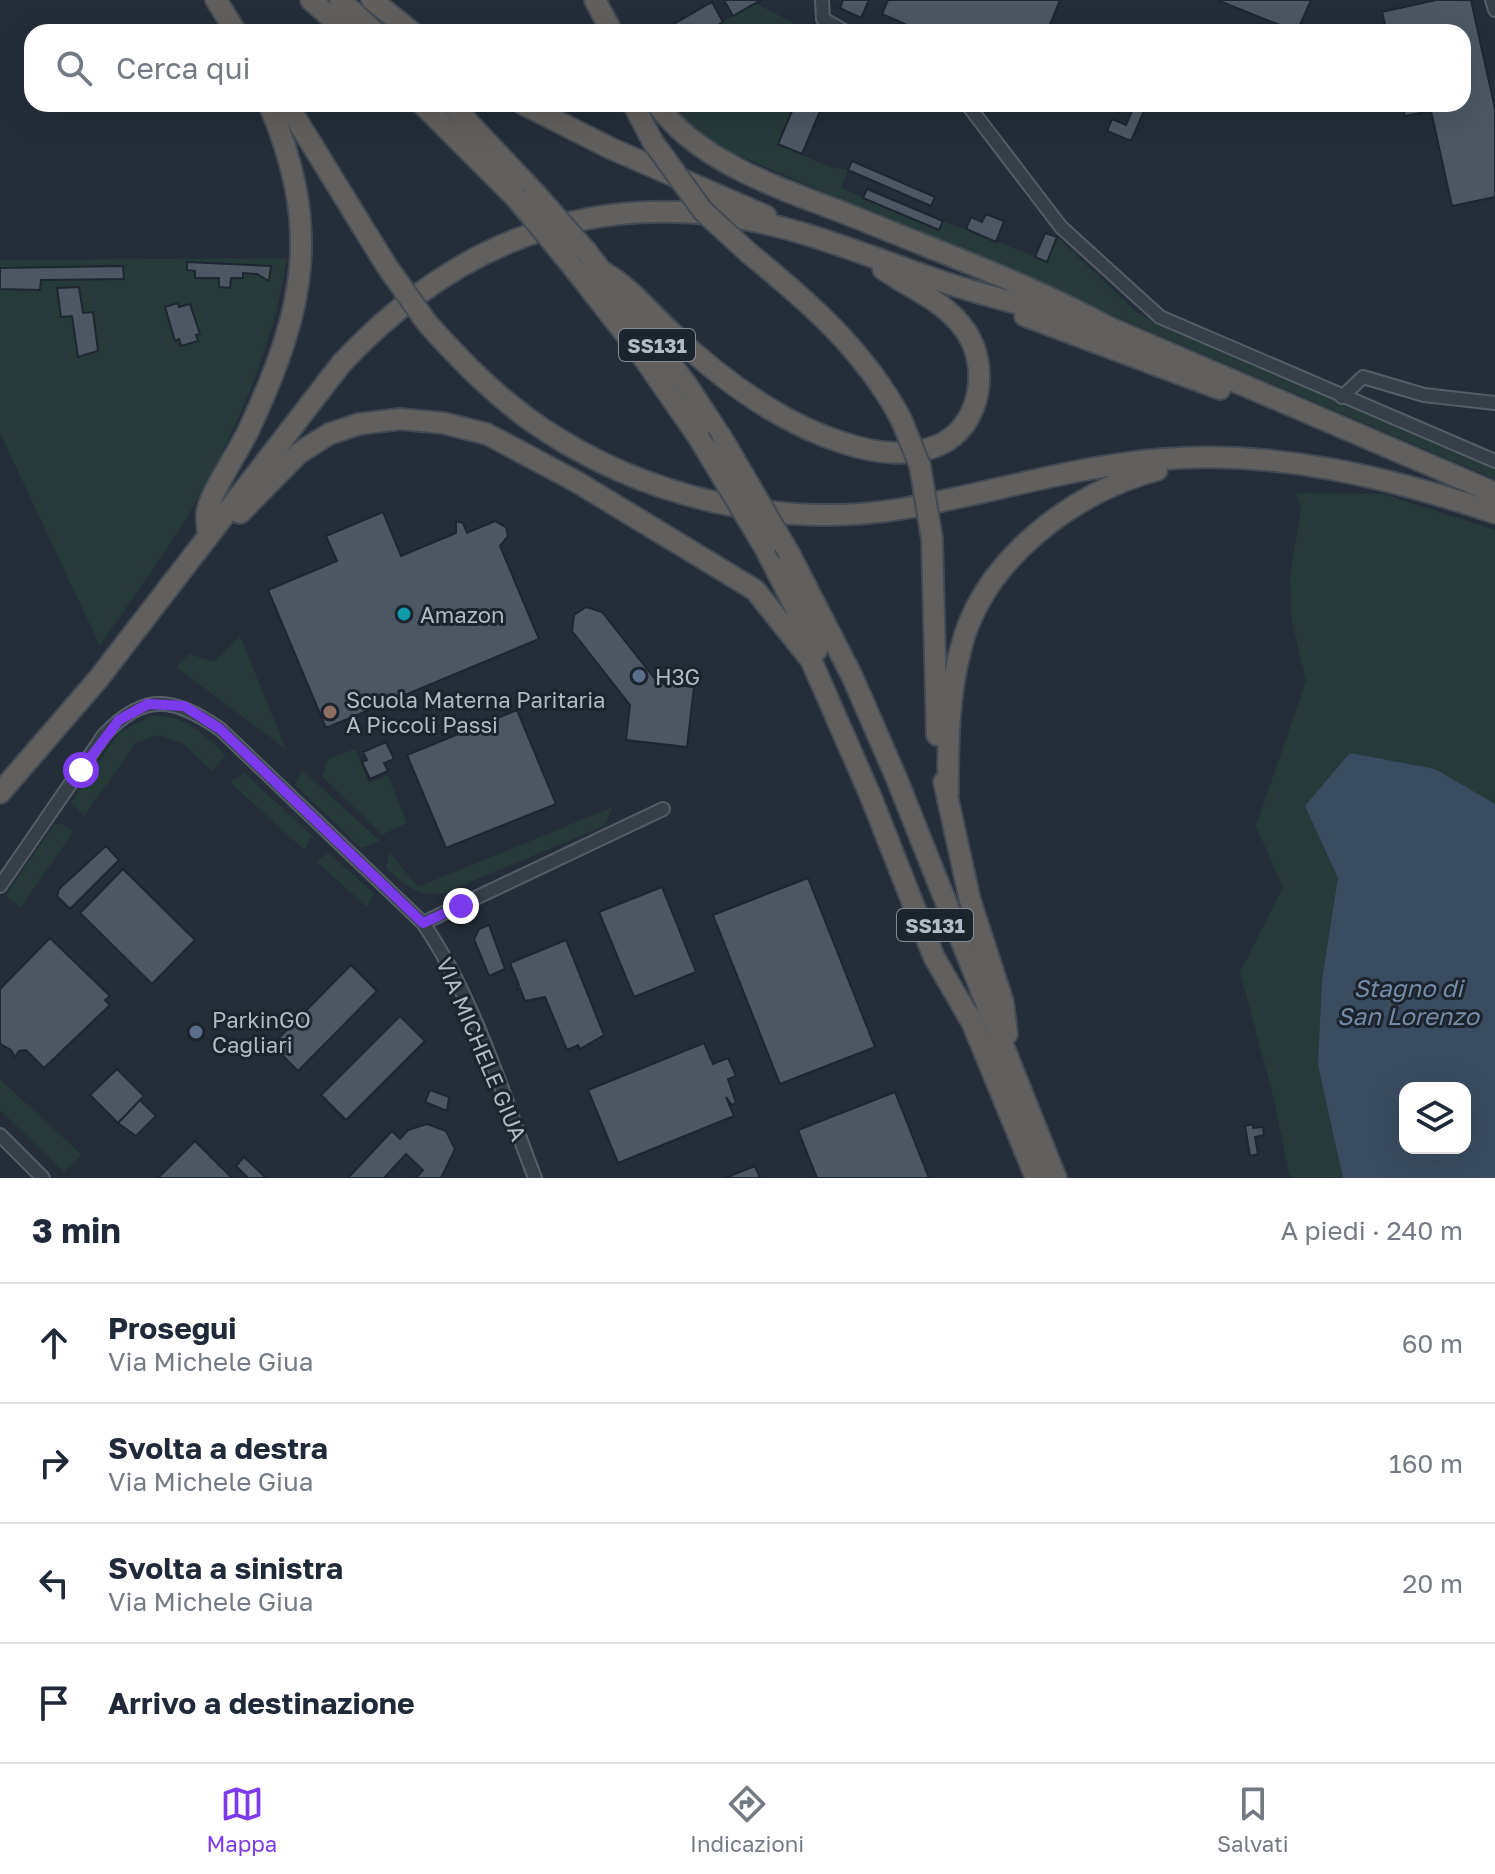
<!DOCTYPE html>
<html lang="it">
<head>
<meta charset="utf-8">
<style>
	:root { --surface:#fff; --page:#f2f2f3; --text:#1f2937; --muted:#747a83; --line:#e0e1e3; --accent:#7c3aed }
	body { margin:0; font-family:"Golos Text",sans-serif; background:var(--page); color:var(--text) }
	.controls { position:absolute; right:24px; bottom:24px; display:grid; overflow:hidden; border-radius:16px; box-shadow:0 8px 32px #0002 }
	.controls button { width:72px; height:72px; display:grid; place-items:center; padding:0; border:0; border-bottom:2px solid var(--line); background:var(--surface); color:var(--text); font:40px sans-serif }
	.stop { position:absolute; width:24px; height:24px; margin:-18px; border:6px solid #7c3aed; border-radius:50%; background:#fff }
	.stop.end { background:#7c3aed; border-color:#fff; box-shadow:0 2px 8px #0008 }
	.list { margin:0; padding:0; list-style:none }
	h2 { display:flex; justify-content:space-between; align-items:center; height:104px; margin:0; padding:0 32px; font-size:34px }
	h2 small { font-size:26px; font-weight:400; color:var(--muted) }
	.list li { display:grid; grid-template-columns:52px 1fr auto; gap:24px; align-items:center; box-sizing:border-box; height:120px; padding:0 32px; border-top:2px solid var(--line) }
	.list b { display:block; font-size:30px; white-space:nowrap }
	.list p { margin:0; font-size:26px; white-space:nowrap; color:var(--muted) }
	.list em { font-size:26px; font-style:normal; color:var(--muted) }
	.icon { flex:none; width:44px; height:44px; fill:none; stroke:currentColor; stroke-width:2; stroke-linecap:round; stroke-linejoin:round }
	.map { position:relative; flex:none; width:1495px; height:1178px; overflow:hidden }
	.search { position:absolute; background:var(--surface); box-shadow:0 8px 32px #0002; left:24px; right:24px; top:24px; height:88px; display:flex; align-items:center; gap:20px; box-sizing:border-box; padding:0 28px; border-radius:24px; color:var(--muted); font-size:30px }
	.sheet { height:584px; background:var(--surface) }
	nav { display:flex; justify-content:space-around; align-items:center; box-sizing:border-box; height:112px; border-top:2px solid var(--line); background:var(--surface); font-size:22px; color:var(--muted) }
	nav a { display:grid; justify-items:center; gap:4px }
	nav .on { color:var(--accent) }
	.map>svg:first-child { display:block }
</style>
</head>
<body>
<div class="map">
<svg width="1495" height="1178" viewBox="0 0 1495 1178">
	<rect width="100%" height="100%" fill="#242d38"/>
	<path fill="#273a3a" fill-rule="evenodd" d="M755 3 811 32H706Z
		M667 104H795L779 144 829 167 848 170 841 188 939 230 943 221 1047 261 1057 237 1137 313 1495 469V479L733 153 707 139Z
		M287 258C275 339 239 426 198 498 170 549 132 597 100 646L0 433V260Z
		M1296 493 1384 494 1495 530V1178H1290L1273 1096 1240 972 1283 888 1256 826 1306 681 1291 617 1290 575 1301 509ZM1405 1088H1465V1148H1405Z
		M240 636 286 749 176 667 189 654 214 662Z
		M151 716C184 714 203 734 226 755L212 771 184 744 158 735 136 743 84 816 71 802 119 733Z
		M355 749 369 783 388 775 407 823 382 835 322 776 328 759Z
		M302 770 380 841 361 848 295 785Z
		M244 773 312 835 304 850 230 782Z
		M613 807 604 826 444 893C417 897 405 885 386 868L389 852 418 887Z
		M60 823 74 831 21 907 5 896 54 825Z
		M329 853 374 894 367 907 316 861Z
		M0 1079 82 1155 64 1172 0 1110Z"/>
	<path fill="#3a4c60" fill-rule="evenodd" d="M1350 753 1435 769 1495 804V1178H1343L1318 1065 1322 980 1338 878 1305 806ZM1405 1088H1465V1148H1405Z"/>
	<path fill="#4c5763" stroke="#1e262f" stroke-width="2" d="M724 0H761L733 16Z
		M843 0H869L861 18 840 8Z
		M888 0H1060L1047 32H902L905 24 882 14Z
		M1217 0H1311L1297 32Z
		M1436 0H1471L1495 109V197L1452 206 1431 111 1405 116 1402 104H1463V32H1387L1382 12Z
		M712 2 723 22 706 32H669L667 28Z
		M795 104H823L802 154 778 144Z
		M1134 106 1144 111 1131 141 1107 131 1112 119 1126 125Z
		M852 161 935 197 931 206 848 170Z
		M867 189 943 221 939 230 863 198Z
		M986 214 1004 221 996 242 966 229 971 217 982 222Z
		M1045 233 1057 237 1047 262 1035 257Z
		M187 262 271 266 269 281 257 274 243 273V278H231L230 288 219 287V278H195V271L187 270Z
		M123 266 124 279 41 280 40 290 0 289V268Z
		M79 287 83 313 93 312 98 351 78 357 72 316 61 317 57 288Z
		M178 303 179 307 190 304 200 334 196 335 198 341 181 346 179 339 175 341 165 307Z
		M383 512 401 556 456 533V521L463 523 467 533 495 521 506 527 508 536 500 546 539 639 326 728 268 590 337 561 326 536Z
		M586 607 602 612 655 679 658 677 664 684 694 687 687 747 626 740 630 705 572 631 574 615Z
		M517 710 556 804 446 848 407 755Z
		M386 742 394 759 384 763 388 771 370 779 362 762 367 760 363 752Z
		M106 846 119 860 70 909 57 896 59 889Z
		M123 869 195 940 152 984 80 913Z
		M808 878 875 1047 780 1084 713 915Z
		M662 887 696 972 634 997 599 912Z
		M489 925 505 969 489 976 474 939 479 929Z
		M50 938 110 996 105 1000 110 1005 44 1068 26 1050 19 1051 15 1057 11 1050 0 1044V989Z
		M566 940 604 1035 580 1049 578 1045 567 1050 545 997 525 1001 520 988 517 990 519 985 510 963Z
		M351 965 377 991 298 1071 272 1045Z
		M400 1016 425 1041 346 1120 321 1095Z
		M704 1043 713 1064 728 1058 736 1076 728 1079 736 1103 732 1105 726 1097 734 1116 618 1163 588 1090Z
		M117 1069 144 1096 118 1123 90 1095Z
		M430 1090 449 1097 447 1111 425 1102Z
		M895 1092 929 1178H817L798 1130Z
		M140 1100 156 1116 136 1136 118 1123Z
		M427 1124 446 1131 455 1149 441 1178H416L423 1170 406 1154 384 1178H348L392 1131 400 1139 408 1130Z
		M1253 1124V1128L1263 1127 1264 1135 1255 1137 1258 1154 1250 1156 1245 1126Z
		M195 1141 232 1178H158Z
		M244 1157 266 1178H248L236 1166Z
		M755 1166 760 1178H725Z"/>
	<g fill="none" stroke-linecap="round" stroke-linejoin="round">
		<g stroke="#555d66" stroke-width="16">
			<path id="minor" d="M822 0 823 19 846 32
				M1492 0 1495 10
				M967 104 1061 227 1160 317 1495 461
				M1342 397 1363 377 1424 395 1495 403
				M0 886 104 735C146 691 174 698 220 729L423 923C475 999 502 1093 535 1178
				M423 923 663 809
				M0 1135 43 1178"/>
		</g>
		<g stroke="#424a53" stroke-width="24">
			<path id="trunk" d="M216 0 236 32
				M311 0 347 32
				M340 0 375 32
				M372 0 412 32
				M595 0 612 32
				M287 104 386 265
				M422 104 516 198
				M451 104 535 193
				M523 104 610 148 766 216
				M633 104 653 142
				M657 104C702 167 793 192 862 220 944 254 1029 284 1108 327L1495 493
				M587 252 687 385 723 440
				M750 254C810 303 864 350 901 419
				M573 267 638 350 699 438
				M605 273C632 289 649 312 672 333 721 379 779 423 844 443 873 453 910 458 939 445 982 426 990 365 965 330 945 301 911 289 883 269
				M1025 316 1220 389
				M427 323C462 362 499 400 543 429 645 497 780 529 901 509 988 494 1074 466 1163 459 1275 450 1389 477 1495 513
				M240 513 299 453 329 434 359 424 400 419 443 423 487 434 577 482 755 590 811 660 871 797 934 957 974 1026
				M208 537C208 529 206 519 207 512 211 490 241 449 251 425 306 306 321 227 269 104
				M932 539 937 735
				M765 548 817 650
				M789 553 852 676 896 777 1056 1178
				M944 782 970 900 1003 1002 1007 1034
				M0 793 99 678 341 364C444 253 571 195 724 216 803 226 880 262 956 286 1006 302 1057 313 1108 327
				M948 794C948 744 948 696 961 648 983 560 1073 492 1157 470
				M969 1015 1036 1178"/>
		</g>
		<use href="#minor" stroke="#373f48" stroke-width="12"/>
		<use href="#trunk" stroke="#62605e" stroke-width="20"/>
		<g stroke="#424a53" stroke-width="24" stroke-linecap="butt">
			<path id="trunk-bridge" d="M653 142 703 211 750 254
				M535 193 587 252
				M516 198 573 267
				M386 265 427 323
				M901 419 920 466 932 539
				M699 438 765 548
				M723 440 789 553"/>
		</g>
		<use href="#trunk-bridge" stroke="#62605e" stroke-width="20"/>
	</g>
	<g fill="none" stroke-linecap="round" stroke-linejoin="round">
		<path stroke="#7c3aed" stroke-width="10" d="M81 770 119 720 148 704 184 706 220 729 423 923 461 906"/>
	</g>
	<circle fill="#0f9aa8" stroke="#1c242d" stroke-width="3" cx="404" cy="614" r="8"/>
	<g fill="#5c6f8a" stroke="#1c242d" stroke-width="3">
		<circle cx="639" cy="676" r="8"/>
		<circle cx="196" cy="1032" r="8"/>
	</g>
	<circle fill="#8d6e63" stroke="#1c242d" stroke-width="3" cx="330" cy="712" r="8"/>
	<g text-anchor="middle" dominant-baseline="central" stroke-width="6" stroke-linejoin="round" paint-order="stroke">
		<g fill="#1c242d" stroke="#858d97" stroke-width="2">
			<rect x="619" y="329" width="76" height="32" rx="6"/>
			<rect x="897" y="909" width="76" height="32" rx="6"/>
		</g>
		<g font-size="20" font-weight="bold" fill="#b2bac4">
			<text x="657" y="345">SS131</text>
			<text x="935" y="925">SS131</text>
		</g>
		<g font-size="22" fill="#b2bac4" stroke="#1c242d" text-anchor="start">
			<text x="420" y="614">Amazon</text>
			<text x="655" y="676">H3G</text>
			<text x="346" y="699">Scuola Materna Paritaria<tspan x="346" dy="25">A Piccoli Passi</tspan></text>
			<text x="212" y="1019">ParkinGO<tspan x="212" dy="25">Cagliari</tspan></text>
		</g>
		<g font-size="22" fill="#b2bac4" stroke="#1c242d">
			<text transform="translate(482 1049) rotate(67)">VIA MICHELE GIUA</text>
		</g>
		<g font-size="24" font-style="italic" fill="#758ca6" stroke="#1c242d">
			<text x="1408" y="987">Stagno di<tspan x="1408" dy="28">San Lorenzo</tspan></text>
		</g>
	</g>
</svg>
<div class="controls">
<button><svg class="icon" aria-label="layers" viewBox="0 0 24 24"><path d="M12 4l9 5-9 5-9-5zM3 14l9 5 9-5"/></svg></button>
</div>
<div class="stop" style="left:81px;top:770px"></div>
<div class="stop end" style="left:461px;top:906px"></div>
<div class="search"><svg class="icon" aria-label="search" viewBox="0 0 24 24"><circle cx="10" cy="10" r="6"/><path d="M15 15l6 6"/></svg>Cerca qui</div>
</div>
<section class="sheet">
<h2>3 min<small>A piedi · 240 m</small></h2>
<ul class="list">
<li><svg class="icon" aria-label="ahead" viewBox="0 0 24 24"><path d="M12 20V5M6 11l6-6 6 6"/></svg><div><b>Prosegui</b><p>Via Michele Giua</p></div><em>60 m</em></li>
<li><svg class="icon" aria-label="right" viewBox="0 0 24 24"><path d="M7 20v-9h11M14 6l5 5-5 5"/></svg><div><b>Svolta a destra</b><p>Via Michele Giua</p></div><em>160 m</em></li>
<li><svg class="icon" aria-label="left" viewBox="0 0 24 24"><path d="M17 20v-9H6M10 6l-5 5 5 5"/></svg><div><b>Svolta a sinistra</b><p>Via Michele Giua</p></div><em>20 m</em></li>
<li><svg class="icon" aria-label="arrive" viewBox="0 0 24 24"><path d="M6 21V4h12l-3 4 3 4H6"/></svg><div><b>Arrivo a destinazione</b></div></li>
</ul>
</section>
<nav>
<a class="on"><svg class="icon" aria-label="map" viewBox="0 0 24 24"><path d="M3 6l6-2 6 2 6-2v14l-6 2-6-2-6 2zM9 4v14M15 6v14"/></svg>Mappa</a>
<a><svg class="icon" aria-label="directions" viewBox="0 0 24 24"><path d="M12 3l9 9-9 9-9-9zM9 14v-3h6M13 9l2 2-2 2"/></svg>Indicazioni</a>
<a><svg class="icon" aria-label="saved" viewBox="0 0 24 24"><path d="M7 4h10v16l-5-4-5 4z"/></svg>Salvati</a>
</nav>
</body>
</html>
